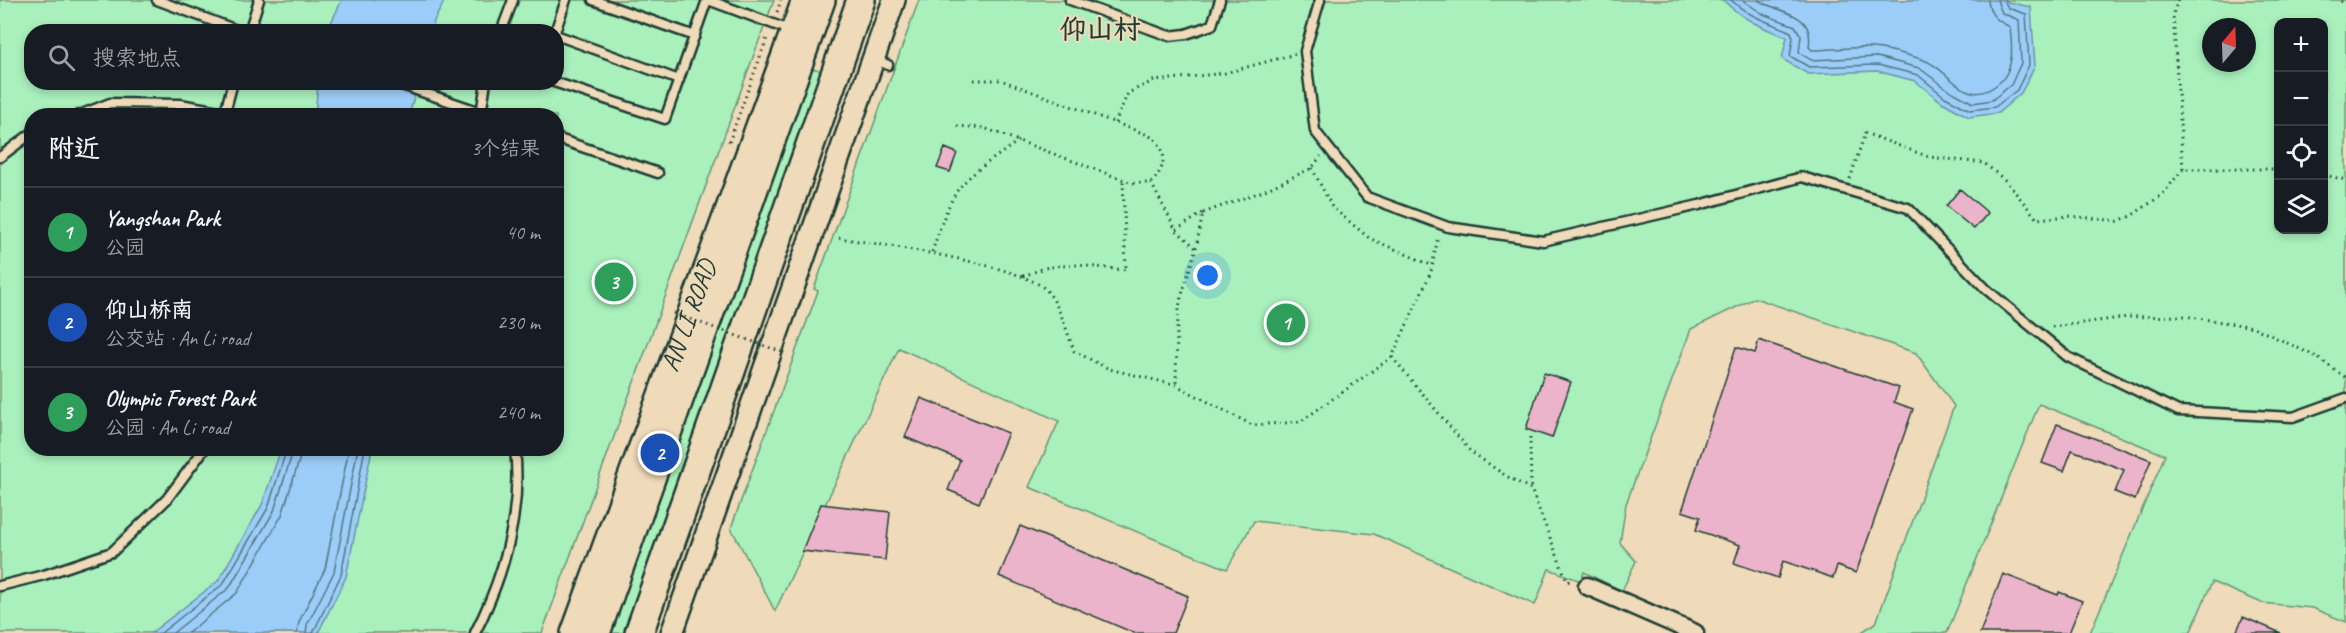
<!DOCTYPE html>
<html lang="zh">
<head>
<meta charset="utf-8">
<style>
	:root { --surface:#171b24; --page:#242831; --text:#f1f3f6; --muted:#9ea1a6; --line:#363941; --accent:#b45309 }
	body { margin:0; font-family:Caveat,"LXGW WenKai TC",sans-serif; background:var(--page); color:var(--text) }
	.controls { position:absolute; right:18px; top:18px; display:grid; overflow:hidden; border-radius:12px; box-shadow:0 3px 9px #0003 }
	.controls button { width:54px; height:54px; display:grid; place-items:center; padding:0; border:0; border-bottom:2px solid var(--line); background:var(--surface); color:var(--text); font:30px sans-serif }
	.compass { position:absolute; left:2202px; top:18px; width:54px; height:54px; border-radius:50%; background:var(--surface); box-shadow:0 3px 9px #0003; rotate:19deg }
	.you { position:absolute; left:1208px; top:276px; width:21px; height:21px; margin:-15px; border:4px solid #fff; border-radius:50%; background:#1a73e8; box-shadow:0 0 0 9px #1a73e833 }
	.badge { display:grid; place-items:center; width:39px; height:39px; border-radius:50%; background:var(--accent); color:#fff; font-size:20px; font-weight:700 }
	.pin { position:absolute; translate:-50% -50%; border:3px solid #fff; box-shadow:0 2px 6px #0006 }
	.list { margin:0; padding:0; list-style:none }
	h2 { display:flex; justify-content:space-between; align-items:center; height:78px; margin:0; padding:0 24px; font-size:26px }
	h2 small { font-size:20px; font-weight:400; color:var(--muted) }
	.list li { display:grid; grid-template-columns:39px 1fr auto; gap:18px; align-items:center; box-sizing:border-box; height:90px; padding:0 24px; border-top:2px solid var(--line) }
	.list b { display:block; font-size:22px; white-space:nowrap }
	.list p { margin:0; font-size:20px; white-space:nowrap; color:var(--muted) }
	.list em { font-size:20px; font-style:normal; color:var(--muted) }
	.icon { flex:none; width:33px; height:33px; fill:none; stroke:currentColor; stroke-width:2; stroke-linecap:round; stroke-linejoin:round }
	.map { position:relative; flex:none; width:2346px; height:633px; overflow:hidden }
	.search { position:absolute; background:var(--surface); box-shadow:0 3px 9px #0003; left:24px; top:24px; width:540px; height:66px; display:flex; align-items:center; gap:15px; box-sizing:border-box; padding:0 21px; border-radius:24px; color:var(--muted); font-size:22px }
	.panel { position:absolute; background:var(--surface); box-shadow:0 3px 9px #0003; left:24px; top:108px; width:540px; height:348px; border-radius:24px }
	.map>svg:first-child { display:block }
</style>
</head>
<body>
<div class="map">
<svg width="2346" height="633" viewBox="0 0 2346 633">
	<rect width="100%" height="100%" fill="#efdab9"/>
	<filter id="ink" filterUnits="userSpaceOnUse"><feTurbulence type="fractalNoise" baseFrequency=".0167" numOctaves="2"/><feDisplacementMap in="SourceGraphic" scale="12" xChannelSelector="R" yChannelSelector="G"/><feConvolveMatrix kernelMatrix="1 2 1 2 8 2 1 2 1" color-interpolation-filters="sRGB"/></filter>
	<g filter="url(#ink)">
		<path fill="#a9f0bc" stroke="#649678" stroke-width="1.5" fill-rule="evenodd" d="M0 0H774L542 633H0ZM32 32H556V82H32ZM32 116H556V448H32Z
			M919 0H2346V622L2312 608 2262 603 2212 582 2190 633H2090L2165 455 2039 404 1947 633H1860L1876 623 1954 406 1916 353 1755 298 1691 329 1626 504 1620 543 1636 561 1622 591 1584 572 1581 581 1549 569 1535 605 1374 534 1254 521 1227 569 1029 487 1059 421 899 348 775 611 731 528 818 291 814 289ZM2278 22H2324V230H2278ZM2211 27H2247V63H2211Z
			M810 69H817L824 74 823 84 625 633H602Z"/>
		<path fill="#9ccdf8" stroke="#6a93aa" stroke-width="1.5" d="M342 0H445L434 21 431 31H327Z
			M1723 0H2007V2L2031 7 2035 66 2021 93 1998 113 1969 117 1942 102 1915 81 1877 71 1808 74 1782 59 1787 37C1762 28 1742 19 1723 0Z
			M318 83H418L409 115 315 116Z
			M281 449H372L346 577 318 633H151L218 581 262 505Z"/>
		<g fill="none" stroke-linecap="round" stroke-linejoin="round">
			<path stroke="#517782" stroke-width="1.5" d="M1731 0C1749 17 1769 22 1791 32L1793 38 1790 56 1809 67 1878 65 1918 75 1945 97 1970 110 1995 107 2017 90 2029 65 2026 14 2008 8 2004 0
				M1742 0 1763 14 1795 26 1801 36 1799 52 1811 60 1877 57 1919 68 1949 90 1973 103 1992 100 2011 85 2021 63 2019 20 2002 13 1997 0
				M1758 0C1780 14 1815 11 1809 47L1812 50C1834 50 1858 45 1881 49 1894 51 1908 55 1921 59 1951 68 1964 112 1999 83 2015 69 2012 46 2010 27 1998 21 1989 16 1988 0
				M161 633 223 584 268 508 287 448
				M173 633 229 588 274 511 294 448
				M188 633 237 593 282 515 303 448
				M297 633 299 622 325 569 349 448
				M306 633 307 625 334 572 358 448
				M313 633 341 575 365 448"/>
		</g>
		<path fill="#ecb4ca" stroke="#1f3d34" stroke-width="1.5" d="M945 148 957 153 950 172 937 168Z
			M1960 189 1988 213 1974 229 1946 206Z
			M1759 340 1899 388 1894 402 1913 409 1856 573 1837 566 1833 578 1783 561 1778 578 1734 563 1740 545 1696 530 1700 517 1682 511 1736 347 1755 353Z
			M1544 373 1571 382 1552 438 1526 429Z
			M921 398 1008 433 979 503 948 490 960 460 905 437Z
			M2057 424 2151 460 2135 500 2115 492 2124 470 2072 450 2064 471 2042 463Z
			M821 504 890 512 885 560 802 551Z
			M1020 526 1188 596 1173 633H1134L999 576Z
			M2003 574 2058 595 2059 592 2082 601 2069 633H1980Z
			M2243 617 2281 633H2236Z"/>
		<g fill="none" stroke-linecap="round" stroke-linejoin="round">
			<g stroke="#1f3d34" stroke-width="13">
				<path id="service" d="M157 0 242 32
					M593 0 695 36
					M708 0 792 31
					M1070 0 1169 36 1186 34 1212 25 1220 0
					M1320 0 1305 51 1315 131 1367 197 1448 227 1543 241 1699 205 1802 177 1908 208 1986 289 2068 357 2178 411 2293 417 2346 398
					M249 32 259 0
					M501 32 513 0
					M555 32 566 0
					M556 35 679 80
					M874 59 888 65
					M393 82 492 116
					M554 82 665 119 707 0
					M481 114 486 82
					M77 116 110 103 180 104 224 112
					M224 116 233 82
					M556 138 658 173
					M0 157 32 133
					M0 586 44 575 112 552 167 499 205 448
					M475 633C504 576 522 513 515 448"/>
			</g>
			<g stroke="#1f3d34" stroke-width="21">
				<path id="minor" d="M1587 586 1695 633"/>
			</g>
			<g stroke="#1f3d34" stroke-width="26">
				<g id="tertiary">
					<path id="s1" d="M572 633 803 0"/>
					<path d="M672 633 894 0"/>
				</g>
			</g>
			<g stroke="#1f3d34" stroke-width="32">
				<path id="primary" d="M596 633 821 0
					M639 633 861 0"/>
			</g>
			<path stroke="#1f3d34" stroke-width="3" stroke-dasharray="1.5 4.5" stroke-linecap="butt" d="M2178 0 2173 14 2183 169H2278
				M2341 0 2346 2
				M777 12 781 0
				M1115 123 1128 93 1153 81 1225 73 1295 54
				M957 126 984 128 1132 183H1151C1167 167 1169 147 1148 135L1001 80H972
				M729 142 768 35
				M1312 168 1332 207 1369 238 1431 265
				M2324 175 2346 180
				M1850 179 1865 133 1929 157 1984 163 2006 181 2037 219 2069 216 2118 221 2131 216 2162 195 2183 169
				M1151 183 1176 230 1196 248 1180 301 1177 329 1176 385
				M1176 230 1203 213
				M839 238C877 244 1028 265 1048 292 1061 309 1067 332 1074 351L1109 369 1176 385 1252 425 1300 422 1392 357 1431 272 1438 237
				M1196 248 1203 213 1263 191 1312 168 1321 156
				M932 252C939 231 945 210 957 191 970 172 1000 155 1018 141
				M1023 276 1048 267 1077 265 1126 270 1123 179
				M2052 327 2128 317 2185 316 2253 327 2315 356 2346 378
				M1392 357 1470 451 1506 476 1531 489 1567 581 1572 582
				M1530 437 1531 489"/>
			<use href="#service" stroke="#efdab9" stroke-width="8"/>
			<use href="#minor" stroke="#efdab9" stroke-width="16"/>
			<use href="#tertiary" stroke="#efdab9" stroke-width="21"/>
			<use href="#primary" stroke="#efdab9" stroke-width="27"/>
			<path stroke="#1f3d34" stroke-width="3" stroke-dasharray="1.5 4.5" stroke-linecap="butt" d="M673 313 782 352"/>
		</g>
	</g>
	<g text-anchor="middle" dominant-baseline="central" stroke-width="4.5" stroke-linejoin="round" paint-order="stroke">
		<g font-size="26" fill="#1f3d34" stroke="#efdab9">
			<text stroke="none"><textPath href="#s1" startOffset="338">AN LI ROAD</textPath></text>
		</g>
		<g font-size="27" font-weight="bold" fill="#1f3d34" stroke="#efdab9">
			<text x="1100" y="29">仰山村</text>
		</g>
	</g>
</svg>
<div class="controls">
<button>+</button>
<button>−</button>
<button><svg class="icon" aria-label="locate" viewBox="0 0 24 24"><circle cx="12" cy="12" r="6"/><path d="M12 2v4M12 18v4M2 12h4M18 12h4"/></svg></button>
<button><svg class="icon" aria-label="layers" viewBox="0 0 24 24"><path d="M12 4l9 5-9 5-9-5zM3 14l9 5 9-5"/></svg></button>
</div>
<svg class="compass" viewBox="-18 -18 36 36"><path d="M0-13l5 13h-10z" fill="#e53935"/><path d="M0 13l5-13h-10z" fill="#9ea1a6"/></svg>
<div class="you"></div>
<div class="pin badge" style="left:1286px;top:323px;background:#2e9e5b">1</div>
<div class="pin badge" style="left:660px;top:453px;background:#1a4fb4">2</div>
<div class="pin badge" style="left:614px;top:282px;background:#2e9e5b">3</div>
<div class="search"><svg class="icon" aria-label="search" viewBox="0 0 24 24"><circle cx="10" cy="10" r="6"/><path d="M15 15l6 6"/></svg>搜索地点</div>
<section class="panel">
<h2>附近<small>3个结果</small></h2>
<ul class="list">
<li><span class="badge" style="background:#2e9e5b">1</span><div><b>Yangshan Park</b><p>公园</p></div><em>40 m</em></li>
<li><span class="badge" style="background:#1a4fb4">2</span><div><b>仰山桥南</b><p>公交站 · An Li road</p></div><em>230 m</em></li>
<li><span class="badge" style="background:#2e9e5b">3</span><div><b>Olympic Forest Park</b><p>公园 · An Li road</p></div><em>240 m</em></li>
</ul>
</section>
</div>
</body>
</html>
